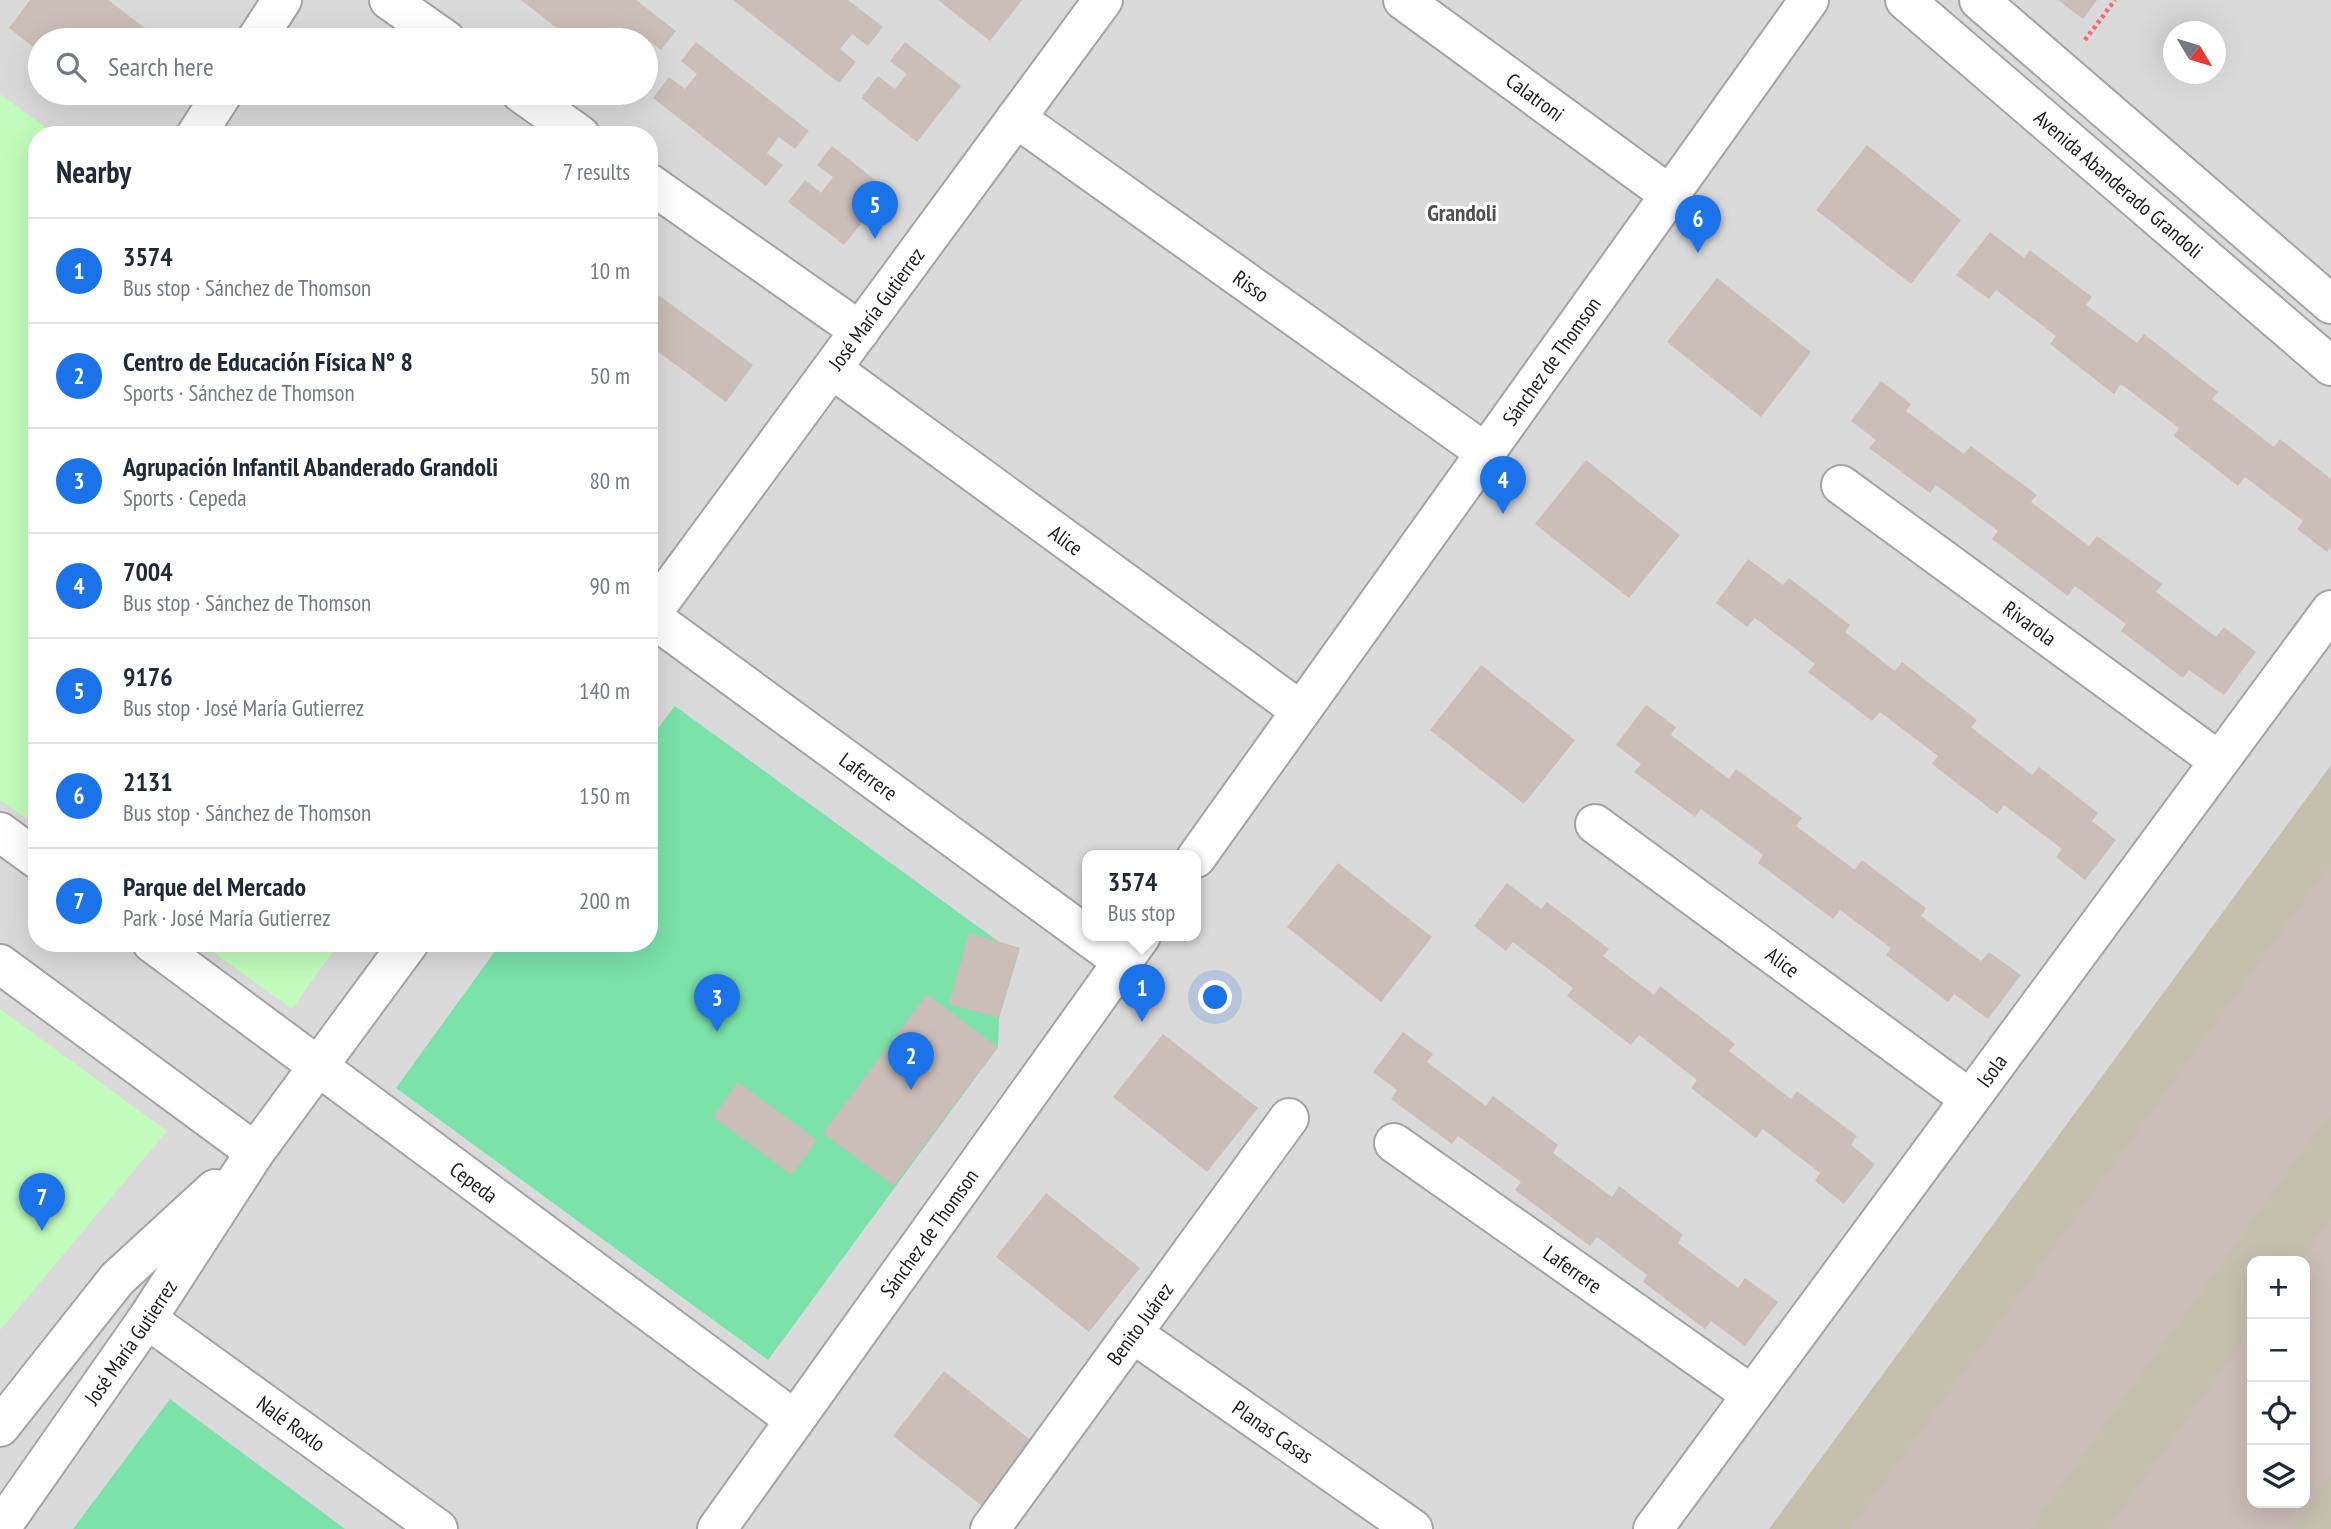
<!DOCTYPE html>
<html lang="en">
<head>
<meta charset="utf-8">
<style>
	:root { --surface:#fff; --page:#f6f6f7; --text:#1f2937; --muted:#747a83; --line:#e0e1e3; --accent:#1a73e8 }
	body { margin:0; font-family:"PT Sans Narrow",sans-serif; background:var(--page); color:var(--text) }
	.controls { position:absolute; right:21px; bottom:21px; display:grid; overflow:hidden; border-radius:14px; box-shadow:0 7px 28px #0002 }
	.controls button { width:63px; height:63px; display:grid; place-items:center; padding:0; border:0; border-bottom:2px solid var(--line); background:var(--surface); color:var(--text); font:35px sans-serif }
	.compass { position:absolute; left:2163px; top:21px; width:63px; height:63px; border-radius:50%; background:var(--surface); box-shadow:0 7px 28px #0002; rotate:128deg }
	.you { position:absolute; left:1216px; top:998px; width:24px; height:24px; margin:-18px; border:5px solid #fff; border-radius:50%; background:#1a73e8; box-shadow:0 0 0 10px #1a73e833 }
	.badge { display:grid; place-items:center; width:46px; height:46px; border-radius:50%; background:var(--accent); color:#fff; font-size:23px; font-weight:700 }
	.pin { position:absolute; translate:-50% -58px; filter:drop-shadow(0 2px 4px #0008) }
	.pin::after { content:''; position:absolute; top:37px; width:24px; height:21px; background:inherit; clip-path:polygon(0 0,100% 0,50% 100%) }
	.popup { position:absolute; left:1082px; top:850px; width:119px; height:91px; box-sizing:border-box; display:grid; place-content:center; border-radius:14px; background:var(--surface); filter:drop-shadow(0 2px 5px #0005); font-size:23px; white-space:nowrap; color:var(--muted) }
	.popup b { font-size:26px; color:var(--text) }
	.popup::after { content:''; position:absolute; left:50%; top:100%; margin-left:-14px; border:14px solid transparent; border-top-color:var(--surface) }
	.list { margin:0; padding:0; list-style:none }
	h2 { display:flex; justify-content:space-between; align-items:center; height:91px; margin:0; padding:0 28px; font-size:30px }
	h2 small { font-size:23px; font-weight:400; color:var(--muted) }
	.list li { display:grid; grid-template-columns:46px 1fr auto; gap:21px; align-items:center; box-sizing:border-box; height:105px; padding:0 28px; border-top:2px solid var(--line) }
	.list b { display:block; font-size:26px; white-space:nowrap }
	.list p { margin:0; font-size:23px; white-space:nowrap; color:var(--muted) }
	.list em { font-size:23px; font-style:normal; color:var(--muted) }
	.icon { flex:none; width:38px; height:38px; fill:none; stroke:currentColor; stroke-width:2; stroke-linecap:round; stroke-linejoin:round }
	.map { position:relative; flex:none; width:2331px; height:1529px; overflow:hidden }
	.search { position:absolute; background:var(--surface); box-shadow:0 7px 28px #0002; left:28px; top:28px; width:630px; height:77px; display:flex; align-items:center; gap:18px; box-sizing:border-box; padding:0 24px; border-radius:38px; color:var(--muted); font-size:26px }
	.panel { position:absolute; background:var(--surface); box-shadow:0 7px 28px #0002; left:28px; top:126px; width:630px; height:826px; border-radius:28px }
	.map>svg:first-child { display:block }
</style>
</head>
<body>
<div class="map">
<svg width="2331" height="1529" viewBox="0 0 2331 1529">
	<rect width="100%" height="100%" fill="#efe8e2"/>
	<path fill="#dbdada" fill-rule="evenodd" d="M0 0H2331V1529H0ZM2174 32H2216V74H2174ZM40 40H646V93H40ZM37 135H649V943H37ZM1088 856H1196V936H1088ZM2252 1261H2305V1503H2252Z"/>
	<path fill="#c4c0ad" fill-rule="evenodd" d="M2331 765V1529H1769ZM2252 1261H2305V1503H2252Z"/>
	<path fill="#c2fcbc" d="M0 94 56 135H37V826L0 800Z
		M201 943H339L292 1009Z
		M0 1009 167 1131 0 1330Z"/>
	<path fill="#7be2a9" d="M675 706 999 942 1020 948 999 1018 998 1047 768 1360 396 1088 501 943H649V740Z
		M170 1399 345 1529H73Z"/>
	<path fill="#cbbdb8" d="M30 0H108L161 40H40V52L9 28Z
		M521 0H636L676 31 661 50 645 38 643 40H572Z
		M733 0H848L883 27 868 46 852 34 840 49 856 62 839 83Z
		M938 0H1022L990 41Z
		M2058 0H2097L2083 19Z
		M696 42 809 131 795 149 779 137 767 153 783 165 766 186 653 98 669 77 685 89 697 74 681 61Z
		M905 42 961 86 917 142 861 98 878 76 895 89 907 74 890 61Z
		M94 93H118L110 104Z
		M1867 145 1961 220 1911 284 1816 210Z
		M832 146 888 190 844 245 788 202 805 180 821 193 833 177 817 165Z
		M1990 232 2024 258 2030 250 2092 297 2086 305 2137 343 2144 334 2218 392 2212 399 2274 447 2280 439 2331 479V547L2327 552 2297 529 2303 521 2245 477 2238 486 2174 436 2179 428 2121 384 2114 394 2050 344 2056 336 1996 290 1989 299 1956 275Z
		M1717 278 1811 352 1761 417 1667 342Z
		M649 288 753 365 726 402 649 345Z
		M1881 381 1911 404 1906 411 1964 454 1971 446 2037 495 2031 502 2089 546 2097 536 2162 584 2156 592 2216 637 2224 627 2256 652 2224 695 2189 670 2183 678 2121 631 2126 624 2075 586 2068 596 1992 539 1998 531 1936 485 1930 493 1869 448 1876 440 1851 421Z
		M1586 460 1680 535 1629 598 1535 524Z
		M1748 559 1783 585 1789 578 1850 625 1845 632 1895 671 1902 662 1977 720 1971 727 2032 775 2039 767 2098 813 2092 821 2116 840 2085 880 2056 857 2062 849 2004 805 1997 814 1932 764 1938 756 1880 712 1872 721 1808 672 1815 664 1755 618 1747 627 1716 603Z
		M1481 665 1575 740 1524 804 1430 730Z
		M1646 705 1676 727 1671 735 1729 779 1736 769 1802 818 1796 826 1855 870 1862 860 1926 908 1921 916 1981 961 1989 952 2021 975 1988 1019 1954 994 1948 1002 1886 955 1891 948 1840 910 1833 919 1758 863 1763 855 1701 809 1695 817 1634 772 1641 764 1616 745Z
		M1338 863 1432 937 1381 1002 1287 927Z
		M2331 863V1112L2030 1529H1850Z
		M1507 883 1541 909 1547 902 1609 949 1603 956 1654 995 1660 986 1735 1044 1729 1051 1791 1099 1797 1091 1857 1136 1851 1145 1875 1164 1844 1204 1815 1181 1820 1173 1763 1129 1756 1138 1691 1088 1697 1080 1639 1035 1631 1045 1567 996 1573 988 1513 942 1506 951 1474 926Z
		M969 933 1020 948 999 1018 949 1004Z
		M927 994 998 1047 894 1186 823 1133Z
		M1403 1032 1433 1054 1427 1062 1486 1106 1493 1096 1558 1145 1553 1153 1612 1197 1619 1186 1683 1235 1678 1243 1738 1288 1745 1278 1778 1302 1745 1346 1711 1321 1705 1329 1643 1282 1647 1275 1597 1237 1590 1246 1515 1190 1521 1182 1458 1136 1452 1144 1391 1099 1397 1090 1373 1072Z
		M1163 1034 1258 1108 1207 1172 1113 1097Z
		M738 1082 817 1140 792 1175 713 1117Z
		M1046 1193 1140 1268 1089 1332 996 1257Z
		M2331 1218V1474L2291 1529H2108L2252 1328V1503H2305V1261H2300Z
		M944 1371 1038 1446 987 1510 893 1436Z"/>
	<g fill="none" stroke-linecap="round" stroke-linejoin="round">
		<g stroke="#a4a4a4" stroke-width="42">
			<g id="minor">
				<path d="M389 0 446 40"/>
				<path id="s1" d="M1403 0 1670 195"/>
				<path d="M256 40 282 0"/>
				<path d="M521 93 580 135"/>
				<path id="s2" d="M1016 118 1486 453"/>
				<path d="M196 135 223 93"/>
				<path d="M649 183 860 331"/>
				<path id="s3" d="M832 369 1301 711"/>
				<path id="s4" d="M1841 485 2219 761"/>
				<path id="s5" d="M650 616 1123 962"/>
				<path id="s6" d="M1595 824 1970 1099"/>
				<path d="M0 832 37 859"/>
				<path id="s7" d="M1196 858 1809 0"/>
				<path id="s8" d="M152 943 795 1420"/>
				<path d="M0 964 255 1152"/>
				<path id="s9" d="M1394 1143 1752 1395"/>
				<path id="s10" d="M147 1319 438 1529"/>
				<path id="s11" d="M1132 1333 1413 1529"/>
				<path id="s12" d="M717 1529 1141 936"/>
				<path id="s13" d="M990 1529 1289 1118"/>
				<path id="s14" d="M1653 1529 2331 610"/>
			</g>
		</g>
		<g stroke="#a4a4a4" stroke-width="42">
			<g id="tertiary">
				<path id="s15" d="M1905 0 2331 366"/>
				<path d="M1979 0 2331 304"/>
				<path id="s16" d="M649 617 1103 0"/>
				<path d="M0 1427 117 1279 215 1189"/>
				<path id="s17" d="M0 1529 147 1319 255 1152 409 943"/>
			</g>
		</g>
		<path stroke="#ff636e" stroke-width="4.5" stroke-dasharray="3.5 3.5" stroke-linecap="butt" d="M2085 40 2115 0"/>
		<use href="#minor" stroke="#fff" stroke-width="38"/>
		<use href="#tertiary" stroke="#fff" stroke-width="38"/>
	</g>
	<g text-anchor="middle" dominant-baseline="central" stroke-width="6" stroke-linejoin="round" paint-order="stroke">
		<g font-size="21" fill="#1d1d1d" stroke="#fff">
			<text stroke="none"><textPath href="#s1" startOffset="164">Calatroni</textPath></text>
			<text stroke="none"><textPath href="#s15" startOffset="282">Avenida Abanderado Grandoli</textPath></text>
			<text stroke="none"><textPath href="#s2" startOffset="289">Risso</textPath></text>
			<text stroke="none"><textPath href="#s16" startOffset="383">José María Gutierrez</textPath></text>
			<text stroke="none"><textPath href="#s7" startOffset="611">Sánchez de Thomson</textPath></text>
			<text stroke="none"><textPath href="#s3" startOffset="290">Alice</textPath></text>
			<text stroke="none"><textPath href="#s4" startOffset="234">Rivarola</textPath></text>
			<text stroke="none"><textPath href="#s5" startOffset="271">Laferrere</textPath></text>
			<text stroke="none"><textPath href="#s6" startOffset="233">Alice</textPath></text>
			<text stroke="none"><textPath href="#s14" startOffset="570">Isola</textPath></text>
			<text stroke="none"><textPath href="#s8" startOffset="401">Cepeda</textPath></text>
			<text stroke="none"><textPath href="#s12" startOffset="364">Sánchez de Thomson</textPath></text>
			<text stroke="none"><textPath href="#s9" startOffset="219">Laferrere</textPath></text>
			<text stroke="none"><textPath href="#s13" startOffset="254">Benito Juárez</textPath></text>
			<text stroke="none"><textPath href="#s17" startOffset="228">José María Gutierrez</textPath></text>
			<text stroke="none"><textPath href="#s10" startOffset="178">Nalé Roxlo</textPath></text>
			<text stroke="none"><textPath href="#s11" startOffset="172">Planas Casas</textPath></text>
		</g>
		<g font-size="23" font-weight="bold" fill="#505050" stroke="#fff">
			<text x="1462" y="212">Grandoli</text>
		</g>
	</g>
</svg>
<div class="controls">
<button>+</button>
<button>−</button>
<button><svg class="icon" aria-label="locate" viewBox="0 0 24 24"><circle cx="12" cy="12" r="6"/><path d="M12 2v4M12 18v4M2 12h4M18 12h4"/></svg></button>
<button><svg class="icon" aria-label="layers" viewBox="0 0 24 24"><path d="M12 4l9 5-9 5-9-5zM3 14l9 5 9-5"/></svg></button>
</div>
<svg class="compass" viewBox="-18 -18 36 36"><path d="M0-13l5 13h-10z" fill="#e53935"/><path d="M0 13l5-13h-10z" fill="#747a83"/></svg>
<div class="you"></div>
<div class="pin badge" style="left:1142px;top:1022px">1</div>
<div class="popup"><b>3574</b>Bus stop</div>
<div class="pin badge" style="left:911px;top:1090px">2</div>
<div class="pin badge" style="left:717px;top:1032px">3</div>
<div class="pin badge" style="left:1503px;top:514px">4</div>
<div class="pin badge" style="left:875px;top:239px">5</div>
<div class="pin badge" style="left:1698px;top:253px">6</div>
<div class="pin badge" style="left:42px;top:1231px">7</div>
<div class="search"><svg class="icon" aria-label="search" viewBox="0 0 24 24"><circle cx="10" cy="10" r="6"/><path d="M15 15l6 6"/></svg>Search here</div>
<section class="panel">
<h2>Nearby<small>7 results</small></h2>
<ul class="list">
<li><span class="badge">1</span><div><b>3574</b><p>Bus stop · Sánchez de Thomson</p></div><em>10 m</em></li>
<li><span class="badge">2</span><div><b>Centro de Educación Física N° 8</b><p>Sports · Sánchez de Thomson</p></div><em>50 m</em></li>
<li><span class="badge">3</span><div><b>Agrupación Infantil Abanderado Grandoli</b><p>Sports · Cepeda</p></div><em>80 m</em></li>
<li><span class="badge">4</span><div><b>7004</b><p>Bus stop · Sánchez de Thomson</p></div><em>90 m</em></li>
<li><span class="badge">5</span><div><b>9176</b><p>Bus stop · José María Gutierrez</p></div><em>140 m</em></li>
<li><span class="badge">6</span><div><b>2131</b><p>Bus stop · Sánchez de Thomson</p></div><em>150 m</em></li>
<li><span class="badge">7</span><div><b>Parque del Mercado</b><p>Park · José María Gutierrez</p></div><em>200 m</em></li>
</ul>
</section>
</div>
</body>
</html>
